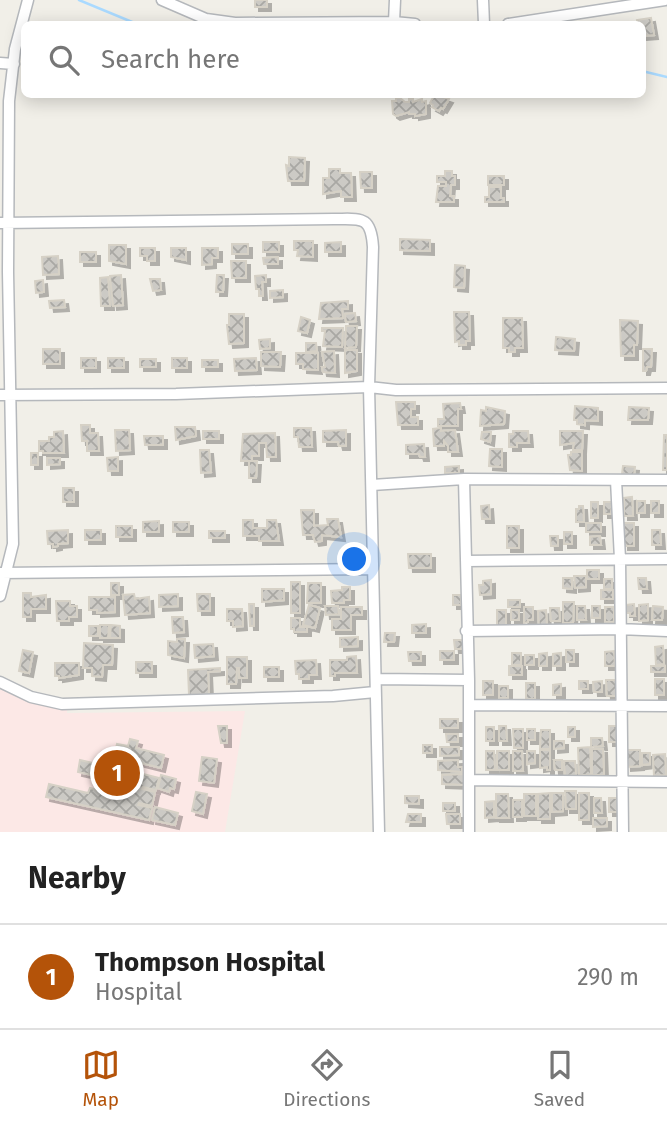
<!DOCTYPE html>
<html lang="en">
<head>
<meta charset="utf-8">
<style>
	:root { --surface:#fff; --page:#f6f6f6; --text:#222; --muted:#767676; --line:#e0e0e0; --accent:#b45309 }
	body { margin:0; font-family:"Fira Sans",sans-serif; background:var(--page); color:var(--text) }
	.you { position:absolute; left:355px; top:560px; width:24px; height:24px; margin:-18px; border:5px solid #fff; border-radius:50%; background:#1a73e8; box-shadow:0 0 0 10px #1a73e833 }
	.badge { display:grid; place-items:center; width:46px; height:46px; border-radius:50%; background:var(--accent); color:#fff; font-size:23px; font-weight:700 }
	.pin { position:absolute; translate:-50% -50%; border:4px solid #fff; box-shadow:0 2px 7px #0006 }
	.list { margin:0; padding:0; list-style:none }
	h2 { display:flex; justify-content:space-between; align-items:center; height:91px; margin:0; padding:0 28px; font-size:30px }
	h2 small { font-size:23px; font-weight:400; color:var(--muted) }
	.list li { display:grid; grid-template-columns:46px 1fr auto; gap:21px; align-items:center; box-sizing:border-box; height:105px; padding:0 28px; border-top:2px solid var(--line) }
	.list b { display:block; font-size:26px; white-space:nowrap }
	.list p { margin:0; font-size:23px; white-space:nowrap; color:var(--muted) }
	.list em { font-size:23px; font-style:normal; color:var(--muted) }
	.icon { flex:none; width:38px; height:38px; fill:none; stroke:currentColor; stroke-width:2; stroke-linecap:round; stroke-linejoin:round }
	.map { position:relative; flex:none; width:667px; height:832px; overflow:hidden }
	.search { position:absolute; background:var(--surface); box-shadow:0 4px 18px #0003; left:21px; right:21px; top:21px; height:77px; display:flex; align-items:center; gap:18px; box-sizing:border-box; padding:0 24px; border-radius:10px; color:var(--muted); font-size:26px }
	.sheet { height:196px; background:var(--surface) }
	nav { display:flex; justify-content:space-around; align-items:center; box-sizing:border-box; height:98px; border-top:2px solid var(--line); background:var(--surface); font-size:19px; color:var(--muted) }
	nav a { display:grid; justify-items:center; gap:4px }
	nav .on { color:var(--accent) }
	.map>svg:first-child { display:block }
</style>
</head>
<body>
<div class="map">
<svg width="667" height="832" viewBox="0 0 667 832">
	<defs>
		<pattern id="building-cross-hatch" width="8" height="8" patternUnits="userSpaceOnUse" patternTransform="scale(1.75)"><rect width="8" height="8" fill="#cccac5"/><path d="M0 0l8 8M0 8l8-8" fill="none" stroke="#a9a8a4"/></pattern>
		<filter id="shadow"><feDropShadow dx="4" dy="4" stdDeviation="0" flood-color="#0004"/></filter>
	</defs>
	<rect width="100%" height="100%" fill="#f1efe8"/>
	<path fill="#fce8e6" d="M3 685 67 710V713L245 711 225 832H0V691Z"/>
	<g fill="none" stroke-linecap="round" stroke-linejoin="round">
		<path stroke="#aadaff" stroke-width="2.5" d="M79 0 137 24
			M642 71 667 77"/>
	</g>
	<path fill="url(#building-cross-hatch)" stroke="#d6d1c6" stroke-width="2" filter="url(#shadow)" d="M255 0H267V7H255Z
		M651 18 654 35 643 36 642 24H638L637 20Z
		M435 94 449 99 443 109 441 108 439 111 432 107 433 105 430 103Z
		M396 98H400L405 102H409V99H413V102L422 99V102L426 101V114L415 116V114H409V112L396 116 393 114 392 101H396Z
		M289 157 305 158 304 181H288L286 165 289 166Z
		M329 169H340V173H351L352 197H341V191L323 194V178H329Z
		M445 171H452V176H455V185H451L450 196H454V202H436L438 186H446V182H437V176H445Z
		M360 172H372V188H361Z
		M488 176H504V185H488Z
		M489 187H501V198H504V202H485V197H489Z
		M400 239 430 240V251L400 250Z
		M294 241H313V257L297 256 298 250H294Z
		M263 242H279V252H263Z
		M341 242V252H325V243Z
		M232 244H248V254H232Z
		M109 245H126V264L109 261Z
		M140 248H155V261H147V256H140Z
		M171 248H186V260L171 257Z
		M202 248H218V258H212V264L202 265Z
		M80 252H96V262H80Z
		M58 256 59 274 43 275 42 257Z
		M278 257V264H264L263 258Z
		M231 261H246V278H232Z
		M455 265 465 266 464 288 454 287Z
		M121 275 123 305 113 306 110 276Z
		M217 275H224L223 292H216Z
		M266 275V282H262L263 296H259V289H256L255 276Z
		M108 277 110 306H101L100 278Z
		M150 279H160L161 290 153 291Z
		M43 280 44 292 36 293 35 281Z
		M283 290V297L270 298V291Z
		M64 300 65 307 50 308 49 301Z
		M348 301V309H342L343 318 319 319 321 303Z
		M454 312H469L470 341H466V345H459V341L455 342Z
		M355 313 356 321 346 322 345 314Z
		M229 314H244V343L229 344 227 325H229Z
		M301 317 310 320 307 333 298 331Z
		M503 318H522L523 348H515V352H509V348H503Z
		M620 320 638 321 637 345H634V356H621Z
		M346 326H357L356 347 345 348Z
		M322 328H343L342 347 323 346 325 331H322Z
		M556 337 575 339 574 351 555 350Z
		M270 339V348L260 349 259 340Z
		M306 343H316L317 351 306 352Z
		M43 349H60V364H43Z
		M643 349H652L651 367H647L646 371H643Z
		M345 350H357V371L345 373Z
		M334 351 335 373 323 372 322 367H325L322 352Z
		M261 352H281L280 367 261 366Z
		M296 353H318V370L303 369V364H296Z
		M81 358H96V368H81Z
		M108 358H124V368H108Z
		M172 358H187V368H172Z
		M256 358 257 370 235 371 234 359Z
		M140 359H156V367H140Z
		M202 360H218V367H202Z
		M396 402H415V409H411V417H418V425H398Z
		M460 403 461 409H458V426H438V419H444L443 404Z
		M575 406 598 408V421L585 420V425L577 424V420H574Z
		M486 407 505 411 504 424 480 426 481 410 486 411Z
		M629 407 649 408 648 420H628Z
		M81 425H90V433H98L99 451H87V441H82Z
		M175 427H195L196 436 176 440Z
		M294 428H311L312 447H299L298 437H294Z
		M441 428V431L455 430 458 452H448V446L444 441V446H434L433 429Z
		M115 430H129L130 450 116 451Z
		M346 430V446H339L338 442H323V431Z
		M63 431 64 453H43V451H39V441H49V437H54V432Z
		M203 431H219V439H203Z
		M513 431H528L529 443H517V447H509V434H513Z
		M560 431H583L582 450H573L574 443 560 445Z
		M482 432H491L490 442 481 439Z
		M275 433 276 457H267L266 443H259V456H252V461H241L243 434Z
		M664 435H667V470H663Z
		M144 436H163V445H145Z
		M424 444 425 457H420L419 454H406V445Z
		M490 449H502V467L489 466Z
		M200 450H209L211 472 201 473Z
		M571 452H582V471L570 470 568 455H571Z
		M31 453H38V465H31Z
		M118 457V471H108L107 458Z
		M47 458H60V464L47 465Z
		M249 461H257L256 478H249Z
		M459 466V473H445V467Z
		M623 466 635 467 634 475 622 474Z
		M63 488H74V502H63Z
		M632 497 633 516H624V498Z
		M637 501H645V513H637Z
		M651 501H659V513H651Z
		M591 502H598V518H591Z
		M604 502H612L611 514H604Z
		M489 505 490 519H482L481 506Z
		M579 506H583L584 522H576V509H579Z
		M301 510H314V526L328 525 327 519H338L341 537 322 535V541L315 542 313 535H303Z
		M243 520H253V528H267V520H276L279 541H259V536H243Z
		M159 521V532H143V522Z
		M173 522H189V532H173Z
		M586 523H601V532H586Z
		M624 523H634V546H624Z
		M116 526H132V537H116Z
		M507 526H519V548H507Z
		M68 530V543L58 544V546L53 547V544H48L47 531Z
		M85 530H101V540H85Z
		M652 530H660L661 545H652Z
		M209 531H225V538H209Z
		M564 532H572V544H564Z
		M550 536H558V546H551Z
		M600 536 601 545H590V537Z
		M408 554H431V568H409Z
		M587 570H599V579H587Z
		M574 576H586V587L575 588Z
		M563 578H572V589L563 588Z
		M638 578H646L647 589H639Z
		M604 579H612V589H604Z
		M491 580V594L480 595 479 585H483V581Z
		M291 582H300V613H291Z
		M111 583H119V595H111Z
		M308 583H321V603H307Z
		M342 587H350V600H344V603H332L331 591 342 590Z
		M262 589H284V600L262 602Z
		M601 590H613V599H601Z
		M23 593H31V597L46 595V609H31V617H23Z
		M134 594 135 599 149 597 150 613 125 615 123 595Z
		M178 594V606L159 607V595Z
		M197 594H210V611H198Z
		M453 595H461V605H453Z
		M89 597H115V612L97 613V610H89Z
		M508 600H520V607H508Z
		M56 601H70V606H77V617H69V621H57Z
		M563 602H574L573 623H563Z
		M249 604H254V626H250Z
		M634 604 635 616H630V613H626V605Z
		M648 604V620L639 621V605Z
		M309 605 320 608 315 628 303 625Z
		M325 606H338L339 614 326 615Z
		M577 606H585L586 620H577Z
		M592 606H600V618H592Z
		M653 606 663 607 662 620H652Z
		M341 607H362V615H351V630H332V619H341Z
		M524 607H533V620H528V622L524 623Z
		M605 607H614V622H605Z
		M550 608H559L560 621H551Z
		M227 609H242L243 626 233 627V621H227Z
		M497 610H506V626H497Z
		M511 610H519V620H511Z
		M546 610 547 626H539L538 611Z
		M172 617H183L184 632 173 633Z
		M291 618H300V627H307V632H294V629H291Z
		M426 624V633H412V625Z
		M100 625H109L108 638H100Z
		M111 625 120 626V638H110Z
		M89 626H98V636H89Z
		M385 633H395L394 642H384Z
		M358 637V646L340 647V638Z
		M177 639H185L184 658 168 655V641L177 642Z
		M454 640H466V649H455Z
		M84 643 113 645 112 665H103L102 677 92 676V668H83Z
		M213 644 214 656 195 658 194 645Z
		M663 646 664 664 656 665 655 647Z
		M23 650 33 652 29 673 19 671Z
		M566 650H574V662H566Z
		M440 651H454V660H440Z
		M614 651 615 666H605V652Z
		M408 652H421V661H409Z
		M512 653H521V665H512Z
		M547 653V666H539V654Z
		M561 653V666H553V654Z
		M525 655H534V665H525Z
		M356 656 357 673H335V676H330V660H347V657Z
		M227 657H247V678H239V668H237L236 684H227Z
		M316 660 317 675H309V679H299V674H296L295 661Z
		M136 662H152V673H136Z
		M55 663H79V675L59 678V676H55Z
		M509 666H522V675H509Z
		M651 666H665V672H651Z
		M264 667H279V677H264Z
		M220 668V671L208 672 209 694 189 695 188 670Z
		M655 679H664V695H655Z
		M606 680H616V696H607Z
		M483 681H493V695H483Z
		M579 681H588V689H579Z
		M602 681V692H594L593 682Z
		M526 683H535V699H526Z
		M561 684V695H553V685Z
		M499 686H508V698H499Z
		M440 719H458V728H440Z
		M218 726H227V743H221Z
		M499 726H506L507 741H499Z
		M609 726H618V742H609Z
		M486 727H494V741H486Z
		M568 727H575V737H568Z
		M513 729H523V748H514Z
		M527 729H535V740H527Z
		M541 730H550V749H540Z
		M446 734H458V742H447Z
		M591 738H602L603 746 591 747Z
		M130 739 138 741 136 748 164 755 161 768 133 761 131 771 159 778 156 790 143 787 142 789 155 792 152 806 139 803 138 805 152 808 149 820 46 797 49 784 88 793 90 788 106 792 105 797 110 799 115 780 78 772 80 760 123 770 125 760 114 757 117 744 128 746Z
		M554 741H564V748L554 749Z
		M423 745H432V753H423Z
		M440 747H459V755L440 756Z
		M590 747 591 775H579L578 748Z
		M592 749H603L604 775H592Z
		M540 750H550V770H547V767L540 768Z
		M626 750H640V766L627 767Z
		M486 751H494L495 770H486Z
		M497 751H509V770H497Z
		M513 751H522L523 771H513Z
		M527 751H535V763L527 764Z
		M642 753H650V764L642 765Z
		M665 754 666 775 654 776 653 755Z
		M202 757 217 759 214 783 199 781Z
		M458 760V767H462V772L438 770V761Z
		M554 760H562V770H555Z
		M564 761H575L576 775 565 776Z
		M467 774V785L442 784V775Z
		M161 775 176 779 174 789 170 788 169 792 158 788Z
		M565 791H576V809H566Z
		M196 792 207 794 203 814 192 811Z
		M550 793V819H538V794Z
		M552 793H563V811L552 812Z
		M579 793H589V820H579Z
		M496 794H508L509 818H496Z
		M524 794H536V816H524Z
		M405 796H419V804L405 803Z
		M594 798H601L602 813H594Z
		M609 798H617V812H609Z
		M513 800H522V817H513Z
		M494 801V817L485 818V802Z
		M443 803H455V811H443Z
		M155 807 178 813 175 825 152 820Z
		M408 814H421V822H406Z
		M446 814H460V824H447Z
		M593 818H607V826L593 827Z"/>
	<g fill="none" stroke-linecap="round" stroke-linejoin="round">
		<g stroke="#b5b8bc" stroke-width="13">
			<path id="minor" d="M162 0 206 19 235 23 394 22 415 24
				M483 0 484 24
				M394 22 395 0
				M508 24 665 0
				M0 63 14 64
				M0 223 334 219C361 219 371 215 373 247L369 387 379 832
				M0 395 176 394 369 387 396 390 667 388
				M464 479 469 680V832
				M616 480 620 559 623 832
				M372 485 464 479 667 480
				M467 561 667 559
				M1 573 372 569 373 563
				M0 596 13 544 8 272 9 101 15 49 28 0
				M466 631 619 629 667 631
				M376 679 469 680
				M0 682 31 697 62 704 333 696 375 692
				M469 705 667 706
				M470 780 667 782"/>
		</g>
		<use href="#minor" stroke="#fff" stroke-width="10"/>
	</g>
</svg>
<div class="you"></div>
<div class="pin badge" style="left:117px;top:773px">1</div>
<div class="search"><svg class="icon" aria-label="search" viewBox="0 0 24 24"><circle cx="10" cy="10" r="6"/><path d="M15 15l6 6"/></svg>Search here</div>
</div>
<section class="sheet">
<h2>Nearby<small></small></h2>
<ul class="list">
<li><span class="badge">1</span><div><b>Thompson Hospital</b><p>Hospital</p></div><em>290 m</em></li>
</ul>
</section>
<nav>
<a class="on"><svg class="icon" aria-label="map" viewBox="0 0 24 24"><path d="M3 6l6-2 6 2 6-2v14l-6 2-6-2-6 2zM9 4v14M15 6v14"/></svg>Map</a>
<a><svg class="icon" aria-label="directions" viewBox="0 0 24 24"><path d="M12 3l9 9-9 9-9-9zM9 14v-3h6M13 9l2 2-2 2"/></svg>Directions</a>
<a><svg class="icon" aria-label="saved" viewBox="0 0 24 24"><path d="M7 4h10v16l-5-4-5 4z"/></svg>Saved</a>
</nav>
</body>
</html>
